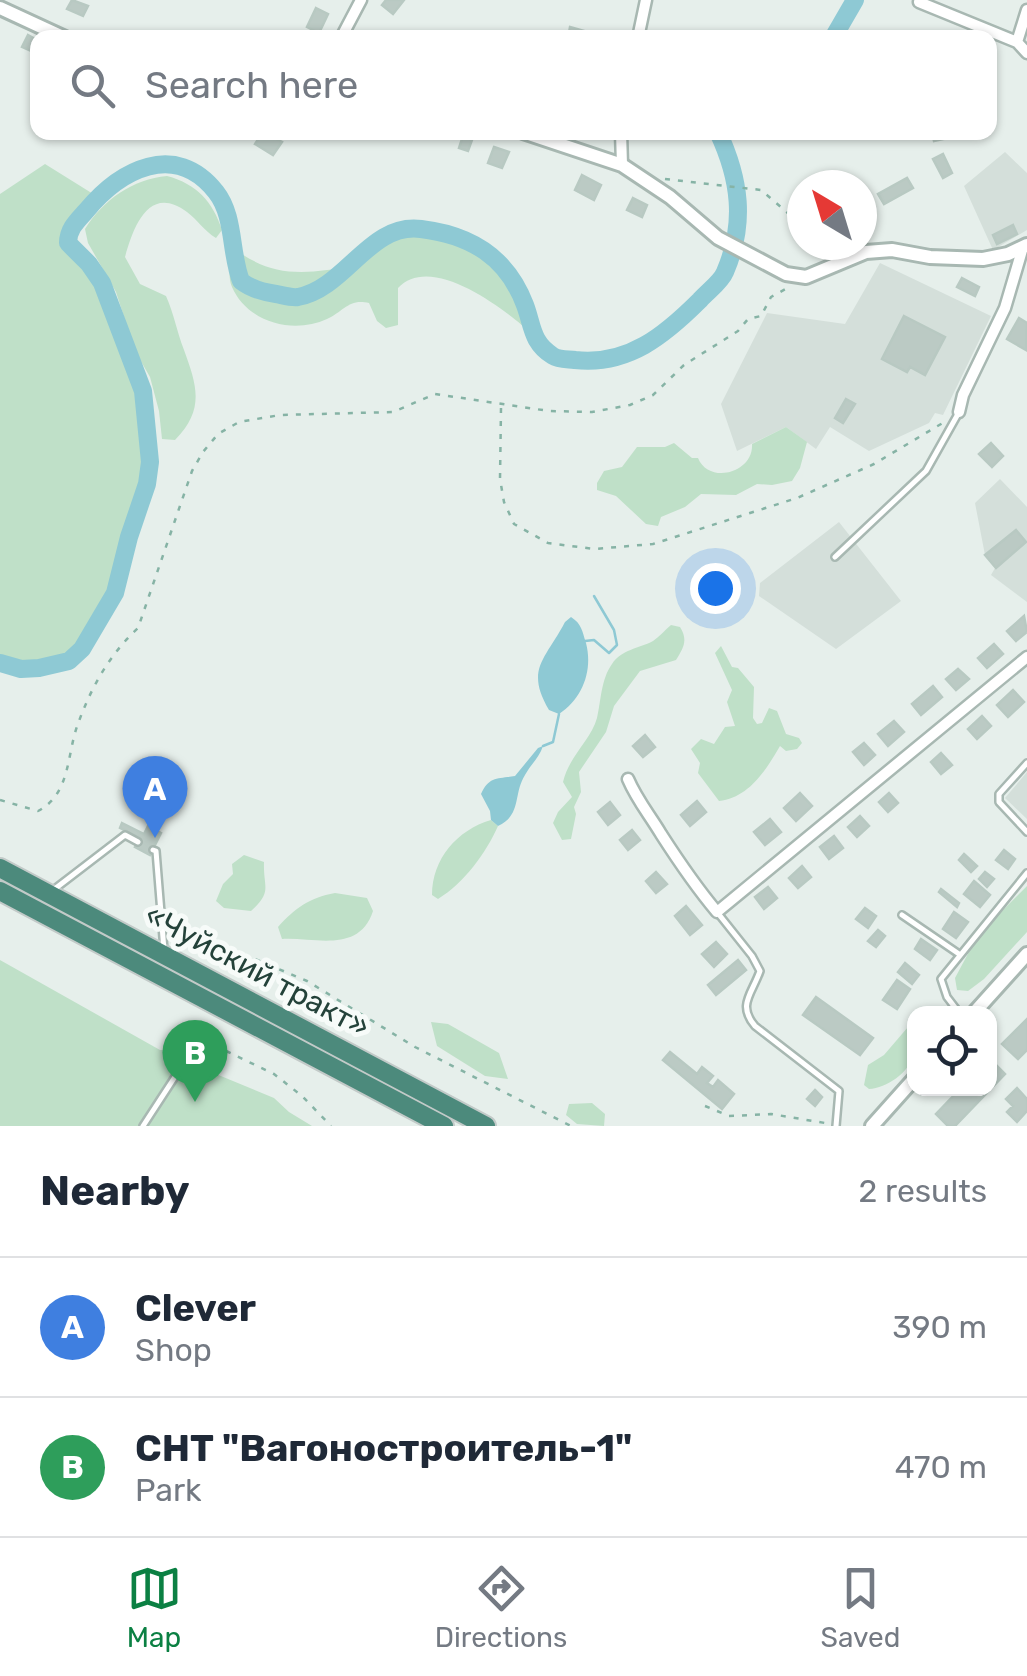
<!DOCTYPE html>
<html lang="en">
<head>
<meta charset="utf-8">
<style>
	:root { --surface:#fff; --page:#f6f6f7; --text:#1f2937; --muted:#747a83; --line:#e0e1e3; --accent:#0b8043 }
	body { margin:0; font-family:Rubik,sans-serif; background:var(--page); color:var(--text) }
	.controls { position:absolute; right:30px; bottom:30px; display:grid; overflow:hidden; border-radius:20px; box-shadow:0 2px 8px #0004 }
	.controls button { width:90px; height:90px; display:grid; place-items:center; padding:0; border:0; border-bottom:2px solid var(--line); background:var(--surface); color:var(--text); font:50px sans-serif }
	.compass { position:absolute; left:787px; top:170px; width:90px; height:90px; border-radius:50%; background:var(--surface); box-shadow:0 2px 8px #0004; rotate:322deg }
	.you { position:absolute; left:715px; top:588px; width:35px; height:35px; margin:-25px; border:8px solid #fff; border-radius:50%; background:#1a73e8; box-shadow:0 0 0 15px #1a73e833 }
	.badge { display:grid; place-items:center; width:65px; height:65px; border-radius:50%; background:var(--accent); color:#fff; font-size:32px; font-weight:700 }
	.pin { position:absolute; translate:-50% -82px; filter:drop-shadow(0 2px 5px #0008) }
	.pin::after { content:''; position:absolute; top:52px; width:35px; height:30px; background:inherit; clip-path:polygon(0 0,100% 0,50% 100%) }
	.list { margin:0; padding:0; list-style:none }
	h2 { display:flex; justify-content:space-between; align-items:center; height:130px; margin:0; padding:0 40px; font-size:42px }
	h2 small { font-size:32px; font-weight:400; color:var(--muted) }
	.list li { display:grid; grid-template-columns:65px 1fr auto; gap:30px; align-items:center; box-sizing:border-box; height:140px; padding:0 40px; border-top:2px solid var(--line) }
	.list b { display:block; font-size:38px; white-space:nowrap }
	.list p { margin:0; font-size:32px; white-space:nowrap; color:var(--muted) }
	.list em { font-size:32px; font-style:normal; color:var(--muted) }
	.icon { flex:none; width:55px; height:55px; fill:none; stroke:currentColor; stroke-width:2; stroke-linecap:round; stroke-linejoin:round }
	.map { position:relative; flex:none; width:1027px; height:1126px; overflow:hidden }
	.search { position:absolute; background:var(--surface); box-shadow:0 2px 8px #0004; left:30px; right:30px; top:30px; height:110px; display:flex; align-items:center; gap:25px; box-sizing:border-box; padding:0 35px; border-radius:20px; color:var(--muted); font-size:38px }
	.sheet { height:410px; background:var(--surface) }
	nav { display:flex; justify-content:space-around; align-items:center; box-sizing:border-box; height:140px; border-top:2px solid var(--line); background:var(--surface); font-size:28px; color:var(--muted) }
	nav a { display:grid; justify-items:center; gap:5px }
	nav .on { color:var(--accent) }
	.map>svg:first-child { display:block }
</style>
</head>
<body>
<div class="map">
<svg width="1027" height="1126" viewBox="0 0 1027 1126">
	<rect width="100%" height="100%" fill="#e6efeb"/>
	<path fill="#d4dfda" d="M1005 152 1027 173V230L993 250 964 186Z
		M880 263 991 316 943 415 935 413 929 423 869 451 830 427 816 449 786 427 737 451 721 404 767 313 845 324Z
		M1000 479 1027 507V602L991 575 995 568 985 555 975 503Z
		M839 522 901 601 836 649 759 596 760 583Z
		M1027 772V819L1005 798Z"/>
	<path fill="#bfe0c8" d="M45 164 98 197 73 226 68 243 102 283 143 391 150 462 147 484 129 537 115 593 82 649 69 661 39 668 21 669 0 663V194Z
		M167 176C197 184 213 202 222 230L216 238C204 231 198 220 187 212 148 183 133 229 125 257L140 284 166 296C174 314 177 332 184 350 197 386 205 409 175 440L162 439 159 411 150 377 135 351 116 292 88 243 85 229C103 200 133 179 167 176Z
		M416 228C489 241 517 260 532 334 505 309 431 252 398 288V325L386 328 377 321 369 303C349 298 344 311 327 319 293 335 247 322 232 287 227 276 231 259 232 247 263 271 289 275 327 270 334 269 344 269 350 266 381 250 374 236 416 228Z
		M786 427 807 442 800 468 792 481 772 485 757 484 736 495 701 494 685 507 661 517 658 526 646 524 616 496 597 490V483L604 471 622 467 637 447H665L674 443 692 458H698C709 485 754 473 752 444Z
		M671 625 680 627C688 640 684 647 676 660L640 671 614 706 606 732 579 772 581 792 574 807 576 814 571 839 562 840 553 823 558 812 572 797 563 782C569 756 591 740 597 718 601 701 601 679 612 664 622 649 638 649 653 641 659 637 665 630 671 625Z
		M721 646 732 667 738 668 754 687 753 718 757 724 762 723 769 708 777 711 786 734 799 738 802 743 797 749 786 751 780 746C766 770 749 798 719 801L698 773 700 763 691 749 701 739 714 744 725 727 735 726 727 702 732 690 715 653Z
		M491 820 498 826C486 853 464 883 438 899L432 895C432 859 457 830 491 820Z
		M244 855 264 862C263 888 273 891 251 911L224 908 216 901 223 884 233 874 232 864Z
		M1027 886V932L984 979 968 991 957 990 955 978 978 935Z
		M335 893 367 898 373 911C359 954 314 937 282 939L278 927C295 908 309 898 335 893Z
		M0 960 160 1050H170L180 1061 191 1063 195 1071 205 1077 216 1074 274 1098 289 1112 312 1126H0Z
		M914 1020C915 1029 918 1046 914 1055 908 1073 887 1088 869 1089L864 1085 868 1065 884 1055Z
		M431 1022 448 1024 499 1053 508 1079 485 1076 437 1046Z
		M592 1103 605 1114 604 1126 577 1124 566 1115 569 1104Z"/>
	<path fill="#8ec9d4" d="M571 617C582 624 582 631 586 643 593 670 583 698 559 714L549 710C525 669 545 660 565 622Z
		M543 746C539 758 531 764 525 775 513 794 522 815 498 826L491 820 490 811 481 794C489 776 498 779 515 776L538 748Z"/>
	<g fill="none" stroke-linecap="round" stroke-linejoin="round">
		<path stroke="#8ec9d4" stroke-width="2.5" d="M585 641 594 640 609 653 617 645 614 630 594 596
			M543 746 553 742 559 714"/>
		<path stroke="#8ec9d4" stroke-width="18" d="M833 38 855 0
			M0 663 21 669 39 668 69 661 82 649 115 593 129 537 147 484 150 462 143 391 102 283 89 264 68 243C68 229 77 221 86 211 120 170 175 140 216 192 235 216 230 253 241 281 251 289 262 292 276 294 282 295 291 298 298 297 346 288 370 222 421 229 471 235 507 257 525 305 533 326 531 342 553 356 559 360 569 359 575 360 628 366 665 335 700 300 708 291 721 282 725 272 746 223 740 179 718 132"/>
	</g>
	<path fill="#bbcac4" stroke="#b8c9c2" stroke-width="2.5" d="M72 0 88 6 83 16 67 9Z
		M386 0H404L393 14 382 5Z
		M316 8 328 14 319 33 307 27Z
		M570 27 588 32 586 38H568Z
		M28 35 37 40 31 51 22 47Z
		M263 132 282 142 273 155 255 144Z
		M932 132H965L966 134 934 141Z
		M463 136 472 140 468 151 459 148Z
		M494 147 509 152 502 168 488 163Z
		M943 154 952 173 943 178 933 159Z
		M582 175 601 185 594 200 575 190Z
		M907 178 913 188 884 204 878 194Z
		M633 198 647 205 642 217 627 210Z
		M1013 225 1017 234 997 244 993 235Z
		M962 278 979 287 975 296 957 287Z
		M904 316 945 337 925 375 910 367 907 372 882 359Z
		M1019 318 1027 323 1026 350 1007 339Z
		M846 399 855 404 843 423 835 418Z
		M991 443 1003 456 992 467 979 454Z
		M1016 530 1026 542 996 568 985 555Z
		M1024 616 1027 632 1016 641 1007 631Z
		M994 644 1003 654 987 668 978 658Z
		M958 669 969 679 956 690 946 679Z
		M933 686 942 697 921 715 912 704Z
		M1013 690 1024 702 1008 717 997 705Z
		M982 716 991 726 977 739 968 729Z
		M894 721 904 732 888 746 878 734Z
		M645 735 655 747 643 757 633 746Z
		M864 743 875 755 864 765 853 752Z
		M941 753 952 765 941 774 931 762Z
		M800 793 812 806 796 821 784 808Z
		M889 793 898 803 888 812 879 802Z
		M697 801 706 812 690 826 681 815Z
		M610 802 620 815 608 825 598 812Z
		M860 816 869 826 857 837 848 827Z
		M770 819 781 832 765 845 754 832Z
		M122 823 144 834 148 826 161 833 150 855 135 847 140 838 120 828Z
		M632 830 640 840 628 850 620 840Z
		M834 836 843 848 829 859 820 847Z
		M1004 850 1015 859 1008 869 996 860Z
		M964 854 977 866 971 872 959 860Z
		M802 866 811 877 798 888 789 878Z
		M656 872 667 884 656 893 646 881Z
		M985 872 994 879 987 887 979 879Z
		M974 881 990 895 980 907 964 894Z
		M768 887 777 898 764 909 755 897Z
		M941 889 959 903 957 907 939 892Z
		M686 906 702 925 690 935 675 916Z
		M865 908 876 916 868 928 856 919Z
		M954 912 968 922 956 938 943 929Z
		M878 930 885 936 876 947 868 941Z
		M921 939 937 950 930 960 915 949Z
		M716 942 727 954 714 967 702 954Z
		M738 960 746 970 716 995 708 985Z
		M905 963 919 975 912 984 898 972Z
		M897 980 910 989 897 1009 883 1000Z
		M816 997 873 1038 860 1055 803 1015Z
		M1027 1019V1050L1018 1059 1002 1044Z
		M670 1052 697 1074 702 1067 713 1076 707 1083 713 1087 718 1080 734 1094 722 1109 663 1060Z
		M990 1059 1005 1074 955 1126H948L936 1114 961 1088H990Z
		M1017 1088 1027 1099V1111L1017 1122 1007 1112 1013 1106 1006 1099Z
		M815 1090 822 1097 815 1106 807 1099Z"/>
	<g fill="none" stroke-linecap="round" stroke-linejoin="round">
		<g stroke="#a8b8b2" stroke-width="10">
			<path id="service" d="M835 557 926 471 958 414
				M1027 763 999 794V802L1027 832
				M153 850 156 851 164 950
				M52 891 125 835 138 842
				M717 912 752 956 760 971C752 994 737 1005 755 1026L839 1091 836 1126
				M902 915 959 954
				M960 1014 947 997 941 979 1027 873
				M143 1126 182 1066"/>
		</g>
		<g stroke="#a8b8b2" stroke-width="15">
			<path id="minor" d="M919 2 1017 42 1027 53
				M341 38 361 0
				M638 38 646 0
				M1017 42 1027 10
				M621 132 622 165
				M959 412 963 395 1005 308 1023 247
				M628 779C637 800 649 814 661 834 679 862 696 887 717 912L1027 657"/>
		</g>
		<g stroke="#a8b8b2" stroke-width="18">
			<path id="tertiary" d="M0 8 65 38
				M523 132 622 165 670 197 718 238 786 274 806 277 866 252 892 250 930 257 983 259 1008 254 1027 245
				M973 1014 1027 954
				M872 1126 914 1079"/>
		</g>
		<g stroke="#c2cac8" stroke-width="22">
			<path id="trunk" d="M0 868 486 1126
				M0 891 444 1126"/>
		</g>
		<path stroke="#86b3a5" stroke-width="2.5" stroke-dasharray="5 8" stroke-linecap="butt" d="M665 179 761 190 789 214 802 216
			M501 408 500 479 504 502 514 524 548 543 594 549 653 544 797 498 874 464 946 421
			M0 800 38 811C72 793 66 753 79 721 92 686 110 654 138 628L192 471 203 452 218 434 239 422 280 415 393 412 435 394 549 411 592 412 630 405 653 395 684 365 738 331 748 319 761 316 771 297 791 286
			M170 928 210 940 307 981 415 1047 571 1126
			M186 1061 185 1041 197 1037 274 1074 302 1096 331 1126
			M705 1106 729 1116 771 1114 831 1124"/>
		<use href="#service" stroke="#fff" stroke-width="5"/>
		<use href="#minor" stroke="#fff" stroke-width="10"/>
		<use href="#tertiary" stroke="#fff" stroke-width="12"/>
		<use href="#trunk" stroke="#4c8a7c" stroke-width="18"/>
	</g>
	<g text-anchor="middle" dominant-baseline="central" stroke-width="10" stroke-linejoin="round" paint-order="stroke">
		<g font-size="30" fill="#24423a" stroke="#f7fbf9">
			<text transform="translate(257 971) rotate(28)">«Чуйский тракт»</text>
		</g>
	</g>
</svg>
<div class="controls">
<button><svg class="icon" aria-label="locate" viewBox="0 0 24 24"><circle cx="12" cy="12" r="6"/><path d="M12 2v4M12 18v4M2 12h4M18 12h4"/></svg></button>
</div>
<svg class="compass" viewBox="-18 -18 36 36"><path d="M0-13l5 13h-10z" fill="#e53935"/><path d="M0 13l5-13h-10z" fill="#747a83"/></svg>
<div class="you"></div>
<div class="pin badge" style="left:155px;top:838px;background:#3f7fe0">A</div>
<div class="pin badge" style="left:195px;top:1102px;background:#2e9e5b">B</div>
<div class="search"><svg class="icon" aria-label="search" viewBox="0 0 24 24"><circle cx="10" cy="10" r="6"/><path d="M15 15l6 6"/></svg>Search here</div>
</div>
<section class="sheet">
<h2>Nearby<small>2 results</small></h2>
<ul class="list">
<li><span class="badge" style="background:#3f7fe0">A</span><div><b>Clever</b><p>Shop</p></div><em>390 m</em></li>
<li><span class="badge" style="background:#2e9e5b">B</span><div><b>СНТ &quot;Вагоностроитель-1&quot;</b><p>Park</p></div><em>470 m</em></li>
</ul>
</section>
<nav>
<a class="on"><svg class="icon" aria-label="map" viewBox="0 0 24 24"><path d="M3 6l6-2 6 2 6-2v14l-6 2-6-2-6 2zM9 4v14M15 6v14"/></svg>Map</a>
<a><svg class="icon" aria-label="directions" viewBox="0 0 24 24"><path d="M12 3l9 9-9 9-9-9zM9 14v-3h6M13 9l2 2-2 2"/></svg>Directions</a>
<a><svg class="icon" aria-label="saved" viewBox="0 0 24 24"><path d="M7 4h10v16l-5-4-5 4z"/></svg>Saved</a>
</nav>
</body>
</html>
